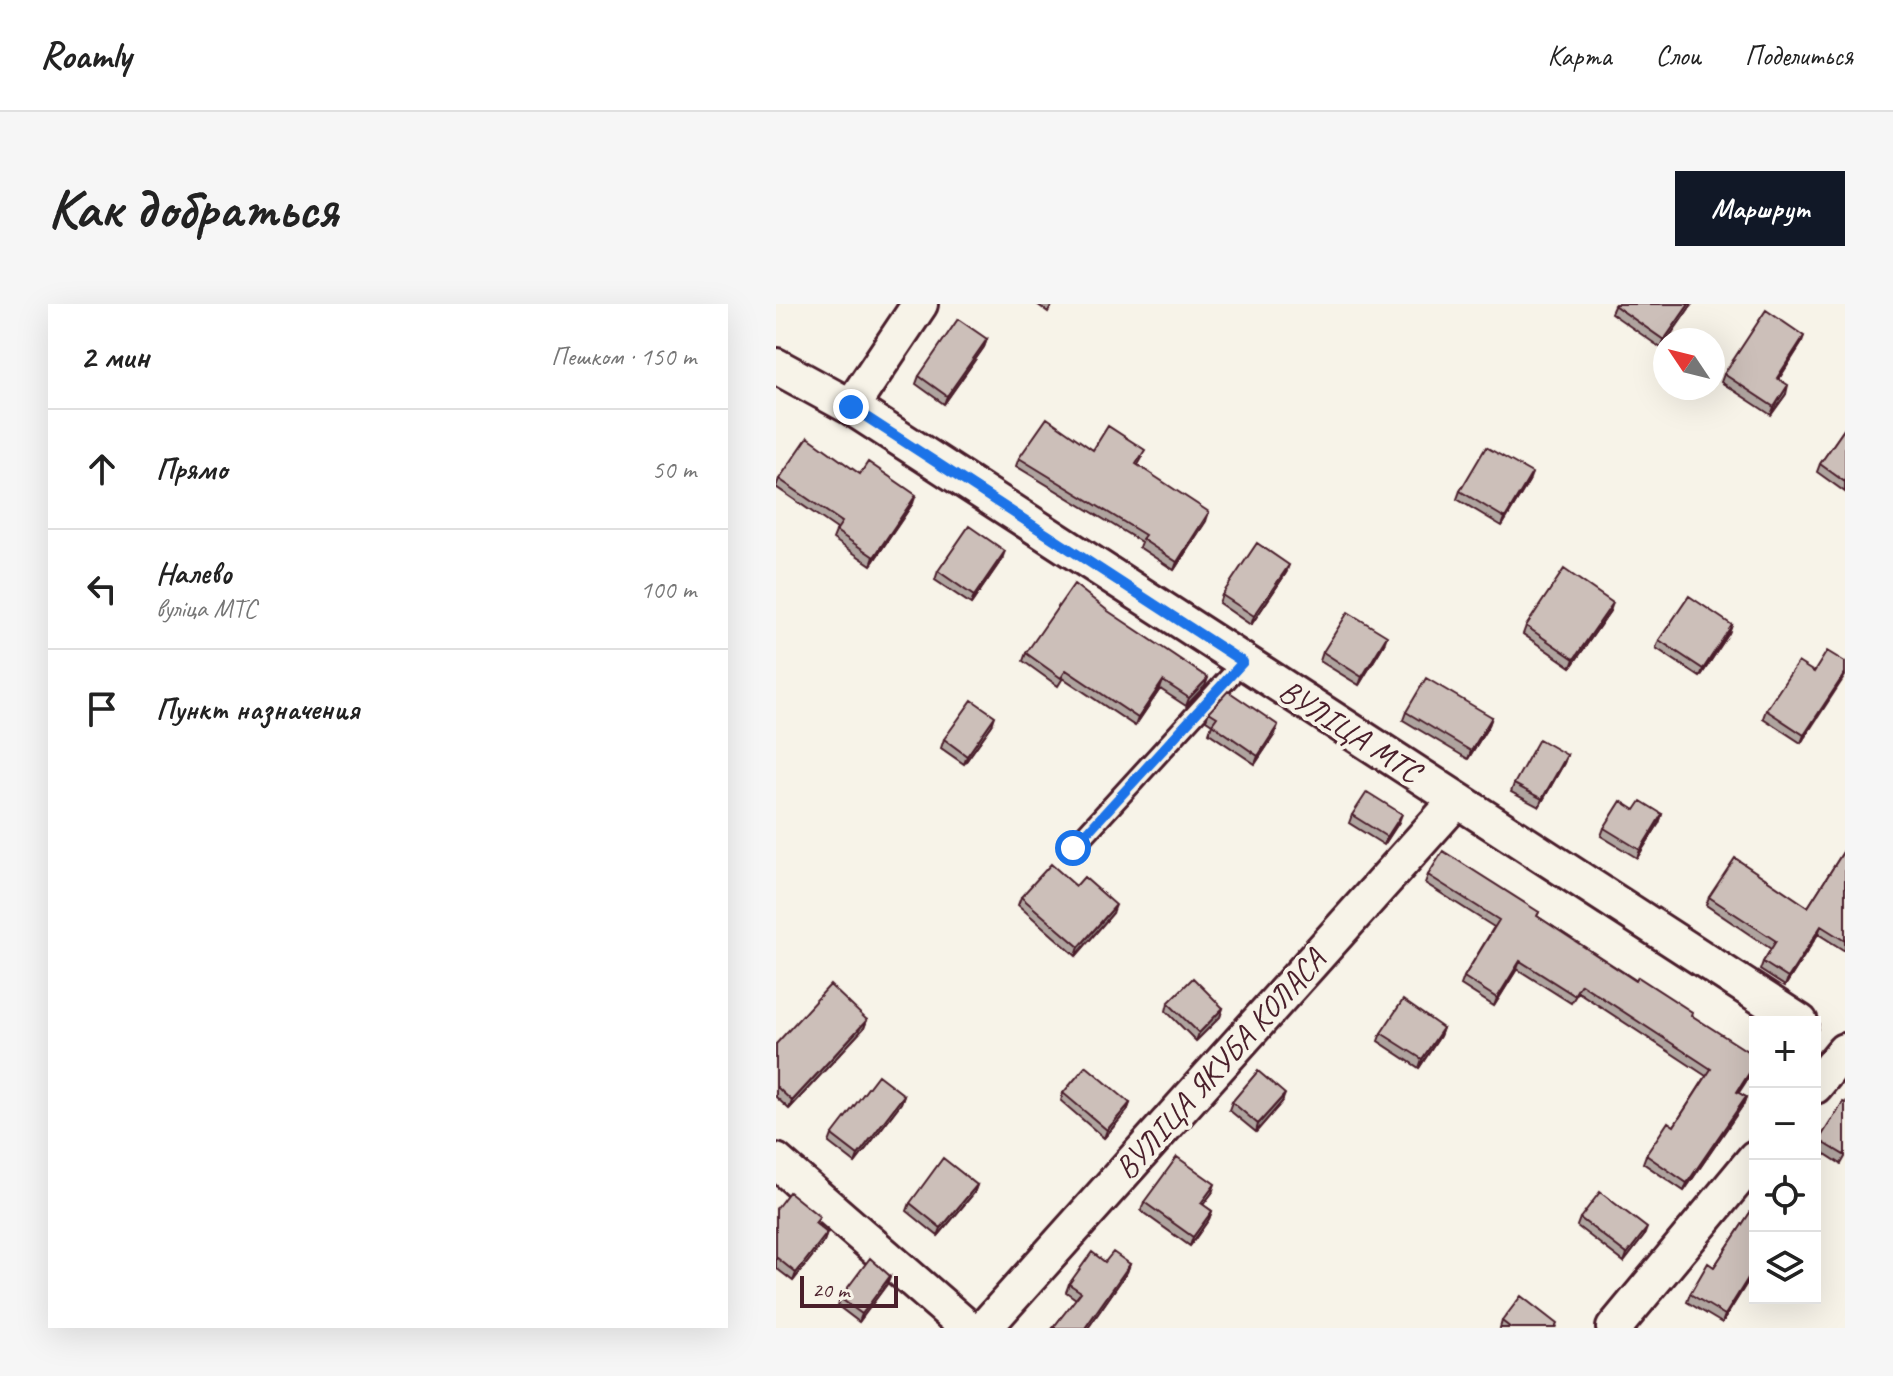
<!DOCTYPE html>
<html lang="ru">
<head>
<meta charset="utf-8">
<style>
	:root { --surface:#fff; --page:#f6f6f6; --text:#222; --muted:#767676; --line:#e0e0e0; --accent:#111827 }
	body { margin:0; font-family:Caveat,sans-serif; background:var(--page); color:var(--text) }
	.controls { position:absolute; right:24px; bottom:24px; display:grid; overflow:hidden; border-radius:0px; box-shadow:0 8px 32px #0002 }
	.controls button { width:72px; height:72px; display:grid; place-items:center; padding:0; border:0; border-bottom:2px solid var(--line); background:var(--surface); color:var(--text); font:40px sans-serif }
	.compass { position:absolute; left:877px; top:24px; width:72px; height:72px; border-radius:50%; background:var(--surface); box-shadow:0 8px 32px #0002; rotate:305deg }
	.scale { position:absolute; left:24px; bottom:20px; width:98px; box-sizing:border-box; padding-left:8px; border:4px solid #4a1f2b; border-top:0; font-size:22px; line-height:28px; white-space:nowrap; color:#4a1f2b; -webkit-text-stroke:6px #f7f3e8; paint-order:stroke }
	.stop { position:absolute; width:24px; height:24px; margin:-18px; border:6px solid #1a73e8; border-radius:50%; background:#fff }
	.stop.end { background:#1a73e8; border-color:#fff; box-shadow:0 2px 8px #0008 }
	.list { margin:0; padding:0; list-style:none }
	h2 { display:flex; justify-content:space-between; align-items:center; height:104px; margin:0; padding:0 32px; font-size:34px }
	h2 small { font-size:26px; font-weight:400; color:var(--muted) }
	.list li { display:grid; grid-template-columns:52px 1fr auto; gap:24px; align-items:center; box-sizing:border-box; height:120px; padding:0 32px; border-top:2px solid var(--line) }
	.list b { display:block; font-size:30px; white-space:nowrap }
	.list p { margin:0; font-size:26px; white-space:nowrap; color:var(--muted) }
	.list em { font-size:26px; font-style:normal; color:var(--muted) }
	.icon { flex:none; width:44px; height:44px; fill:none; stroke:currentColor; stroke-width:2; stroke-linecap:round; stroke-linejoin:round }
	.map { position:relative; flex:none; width:1069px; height:1024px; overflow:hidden; border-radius:0px }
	header { display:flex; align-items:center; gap:48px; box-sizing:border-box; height:112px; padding:0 40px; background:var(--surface); border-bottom:2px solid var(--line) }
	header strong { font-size:38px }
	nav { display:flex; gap:44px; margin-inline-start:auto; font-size:28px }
	.intro { display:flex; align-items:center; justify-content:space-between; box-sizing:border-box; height:192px; padding:0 48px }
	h1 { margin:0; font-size:56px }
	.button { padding:20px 36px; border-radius:0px; background:var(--accent); color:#fff; font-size:28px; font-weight:700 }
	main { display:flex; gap:48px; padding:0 48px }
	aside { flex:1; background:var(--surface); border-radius:0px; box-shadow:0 8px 32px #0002 }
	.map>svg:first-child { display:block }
</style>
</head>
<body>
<header>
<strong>Roamly</strong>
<nav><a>Карта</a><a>Слои</a><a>Поделиться</a></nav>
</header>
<div class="intro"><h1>Как добраться</h1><a class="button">Маршрут</a></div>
<main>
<aside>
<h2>2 мин<small>Пешком · 150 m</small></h2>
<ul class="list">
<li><svg class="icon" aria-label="ahead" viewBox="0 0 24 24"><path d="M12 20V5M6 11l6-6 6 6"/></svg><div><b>Прямо</b></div><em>50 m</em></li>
<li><svg class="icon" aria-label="left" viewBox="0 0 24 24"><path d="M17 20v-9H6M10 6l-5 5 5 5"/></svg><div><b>Налево</b><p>вуліца МТС</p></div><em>100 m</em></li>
<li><svg class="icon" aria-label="arrive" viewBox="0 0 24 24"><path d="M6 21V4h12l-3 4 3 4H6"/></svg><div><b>Пункт назначения</b></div></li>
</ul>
</aside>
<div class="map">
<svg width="1069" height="1024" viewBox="0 0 1069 1024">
	<rect width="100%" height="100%" fill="#f7f3e8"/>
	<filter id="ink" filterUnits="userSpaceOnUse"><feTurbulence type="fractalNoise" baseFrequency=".0125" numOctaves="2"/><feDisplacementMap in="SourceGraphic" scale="16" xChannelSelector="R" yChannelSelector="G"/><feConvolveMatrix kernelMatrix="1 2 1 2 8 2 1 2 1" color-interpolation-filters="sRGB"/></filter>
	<g filter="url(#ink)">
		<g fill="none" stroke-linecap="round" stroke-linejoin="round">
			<g stroke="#4a1f2b" stroke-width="24">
				<path id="lane" d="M297 544 467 358"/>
			</g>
			<g stroke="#4a1f2b" stroke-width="40">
				<path id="street" d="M0 62 75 103 1024 718
					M75 103 144 0
					M1039 782 1068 747
					M0 857 192 1024
					M208 1024 681 496
					M838 1024 979 854"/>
			</g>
			<use href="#lane" stroke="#f7f3e8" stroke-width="18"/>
			<use href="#street" stroke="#f7f3e8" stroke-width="34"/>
		</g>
		<path fill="#afa49f" stroke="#4a1f2b" stroke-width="2" d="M261 0H277L272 8Z
			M839 0H916L891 36H889V39L885 44 835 9Z
			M211 35 208 43 168 100 140 80 143 72Z
			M1025 40 1003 75 1010 90 995 111 945 78 948 70Z
			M1069 124V188L1041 168 1044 160Z
			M317 146 366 154 362 161 430 217 398 266 363 243 365 238 240 162 243 154Z
			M84 170 137 199 95 261 57 235 61 225 0 183 3 175Z
			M753 177 726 222 681 195 684 187Z
			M226 255 195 300 159 276 162 267Z
			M510 269 475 321 443 299 446 291Z
			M834 307 795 363 747 330 750 322Z
			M956 321 953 329 924 373 880 344 883 336Z
			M608 340 583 381 544 357 547 348Z
			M250 349 429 382 410 402 384 385 359 422 287 374 282 382 247 357Z
			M1069 358 1025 439 987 414 990 406 1038 368Z
			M433 408 499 430 479 460 433 429 436 420 430 416Z
			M630 408 716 413 713 421 692 455 627 416Z
			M216 421 188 460 165 444 168 435Z
			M791 451 788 459 763 503 735 488 738 480Z
			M859 506 886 510 883 519 861 554 825 532 828 524Z
			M576 511 623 518 608 541 573 519Z
			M1069 545V647L1042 630 1009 682 984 666 987 658 995 645 930 601 933 593 1032 603Z
			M652 571 763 608 761 612 915 712 963 789 970 793 967 801 908 887 867 859 870 851 898 822 930 772 802 688 795 699 741 665 718 702 685 681 688 673 718 623 649 579Z
			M300 582 337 609 300 652 242 601 245 593Z
			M392 699 447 704 444 713 420 737 390 707Z
			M91 716 88 724 13 805 0 793V740Z
			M667 724 664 732 643 764 602 737 605 729Z
			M287 789 354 799 351 807 328 834 285 797Z
			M128 791 125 799 79 859 53 839 56 831Z
			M456 798H506L480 828 453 806Z
			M1069 799V853L1065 860 1040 844 1043 836Z
			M201 881 198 889 162 932 131 907 134 899Z
			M436 889 427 901 436 907 433 915 414 942 365 907 368 898Z
			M979 901V966L946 1019 911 998 914 990 938 963Z
			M0 905 42 921 51 929 48 937 17 977 0 964Z
			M804 914 868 932 848 958 801 922Z
			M329 958 354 960 351 968 312 1024H277L300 995 290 988 293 980Z
			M114 972 111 980 83 1018 62 1002 64 994Z
			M726 1017 780 1024H724Z"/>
		<path fill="#8f8682" stroke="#4a1f2b" stroke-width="2" d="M913 0H916L891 36H889V39L885 44 888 36Z
			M1028 32 1025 40 998 82 1001 74Z
			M211 35 208 43 168 100 171 92Z
			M1012 81 1010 90 995 111 998 103Z
			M756 169 753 177 726 222 729 214Z
			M140 191 137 199 95 261 98 253Z
			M433 208 430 217 398 266 401 258Z
			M229 247 226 255 195 300 198 292Z
			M513 261 510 269 475 321 478 312Z
			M837 299 834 307 795 363 798 355Z
			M956 321 953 329 924 373 927 365Z
			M611 332 608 340 583 381 586 373Z
			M1069 369V372L1025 439 1028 431Z
			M432 374 429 382 410 402 413 394Z
			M387 377 384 385 359 422 362 414Z
			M219 412 216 421 188 460 191 452Z
			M716 413 713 421 692 455 695 447Z
			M502 421 499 430 479 460 482 452Z
			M791 451 788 459 763 503 766 495Z
			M626 510 623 518 608 541 611 533Z
			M886 510 883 519 861 554 864 546Z
			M340 601 337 609 300 652 303 643Z
			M1045 622 1042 630 1009 682 1012 674Z
			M744 657 741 665 718 702 721 694Z
			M447 704 444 713 420 737 423 729Z
			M91 716 88 724 13 805 16 797Z
			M667 724 664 732 643 764 646 755Z
			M979 760V764L958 796 961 788Z
			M509 790 506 798 480 828 482 820Z
			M128 791 125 799 79 859 82 851Z
			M970 793 967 801 908 887 911 879Z
			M354 799 351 807 328 834 331 826Z
			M439 880 436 889 422 907 425 899Z
			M201 881 198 889 162 932 165 924Z
			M436 907 433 915 414 942 417 933Z
			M871 924 868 932 848 958 851 950Z
			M51 929 48 937 17 977 20 969Z
			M354 960 351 968 312 1024H309Z
			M979 963V966L946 1019 949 1011Z
			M114 972 111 980 83 1018 86 1010Z"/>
		<path fill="#ccbfb9" stroke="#4a1f2b" stroke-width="2" d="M839 0H913L888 36 838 1Z
			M990 6 1028 32 1001 74 1012 81 998 103 948 70Z
			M182 15 211 35 171 92 143 72Z
			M271 114 317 146 332 122 369 146 360 160 433 208 401 258 366 235 369 231 243 154Z
			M1069 124V178L1044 160Z
			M32 133 84 170 92 158 140 191 98 253 60 227 66 218 3 175Z
			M710 143 756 169 729 214 684 187Z
			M193 222 229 247 198 292 162 267Z
			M481 239 513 261 478 312 446 291Z
			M788 265 837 299 798 355 750 322Z
			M298 280 332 307 432 374 413 394 387 377 362 414 290 366 285 374 250 349Z
			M913 292 956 321 927 365 883 336Z
			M572 308 611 332 586 373 547 348Z
			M1051 347 1069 358V369L1028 431 990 406 1022 358 1038 368Z
			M650 374 716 413 695 447 630 408Z
			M452 387 502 421 482 452 436 420 441 413 433 408Z
			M196 396 219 412 191 452 168 435Z
			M763 435 791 451 766 495 738 480Z
			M591 488 626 510 611 533 576 511Z
			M845 497 859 506 865 497 886 510 864 546 828 524Z
			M1069 545V637L1045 622 1012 674 987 658 1000 637 933 593 959 554 1032 603Z
			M667 547 763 608 761 612 860 677 862 673 916 708 915 711 979 752V760L961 788 970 793 911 879 870 851 892 818 898 822 935 765 805 680 798 691 744 657 721 694 688 673 723 616 652 571Z
			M275 560 300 582 308 573 340 601 303 643 245 593Z
			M417 674 447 704 423 729 392 699Z
			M54 681 91 716 16 797 0 782V740Z
			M627 696 667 724 646 755 605 729Z
			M310 762 354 799 331 826 287 789Z
			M482 767 509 790 482 820 456 798Z
			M102 771 128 791 82 851 56 831Z
			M1067 798 1069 799V849L1068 851 1043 836Z
			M401 853 439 880 425 899 436 907 417 933 368 898Z
			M167 854 201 881 165 924 134 899Z
			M13 888 44 913 39 919 51 929 20 969 0 953V905Z
			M824 888 871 924 851 950 804 914Z
			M979 901V963L949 1011 914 990 932 959 938 963Z
			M316 948 329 958 337 948 354 960 309 1024H277L305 988 293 980Z
			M94 954 114 972 86 1010 64 994Z
			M745 992 781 1020 779 1024H735L726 1017Z"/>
	</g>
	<g fill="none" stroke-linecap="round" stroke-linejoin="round" filter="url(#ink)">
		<path stroke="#1a73e8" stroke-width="10" d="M75 103 467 358 297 544"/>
	</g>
	<g text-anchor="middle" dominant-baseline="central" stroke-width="8" stroke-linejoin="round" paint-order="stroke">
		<g font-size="32" fill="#4a1f2b" stroke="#f7f3e8">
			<text transform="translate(574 427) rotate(33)">ВУЛІЦА МТС</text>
			<text transform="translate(444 760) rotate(-48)">ВУЛІЦА ЯКУБА КОЛАСА</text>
		</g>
	</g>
</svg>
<div class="controls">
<button>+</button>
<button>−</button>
<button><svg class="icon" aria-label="locate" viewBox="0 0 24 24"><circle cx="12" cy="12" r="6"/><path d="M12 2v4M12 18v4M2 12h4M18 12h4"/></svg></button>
<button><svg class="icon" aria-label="layers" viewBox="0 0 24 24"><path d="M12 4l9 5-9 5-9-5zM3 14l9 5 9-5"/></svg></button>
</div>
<svg class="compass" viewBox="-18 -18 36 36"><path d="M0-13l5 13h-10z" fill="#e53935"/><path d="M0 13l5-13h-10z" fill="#767676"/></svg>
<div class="scale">20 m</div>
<div class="stop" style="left:297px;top:544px"></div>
<div class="stop end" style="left:75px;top:103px"></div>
</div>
</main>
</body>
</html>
